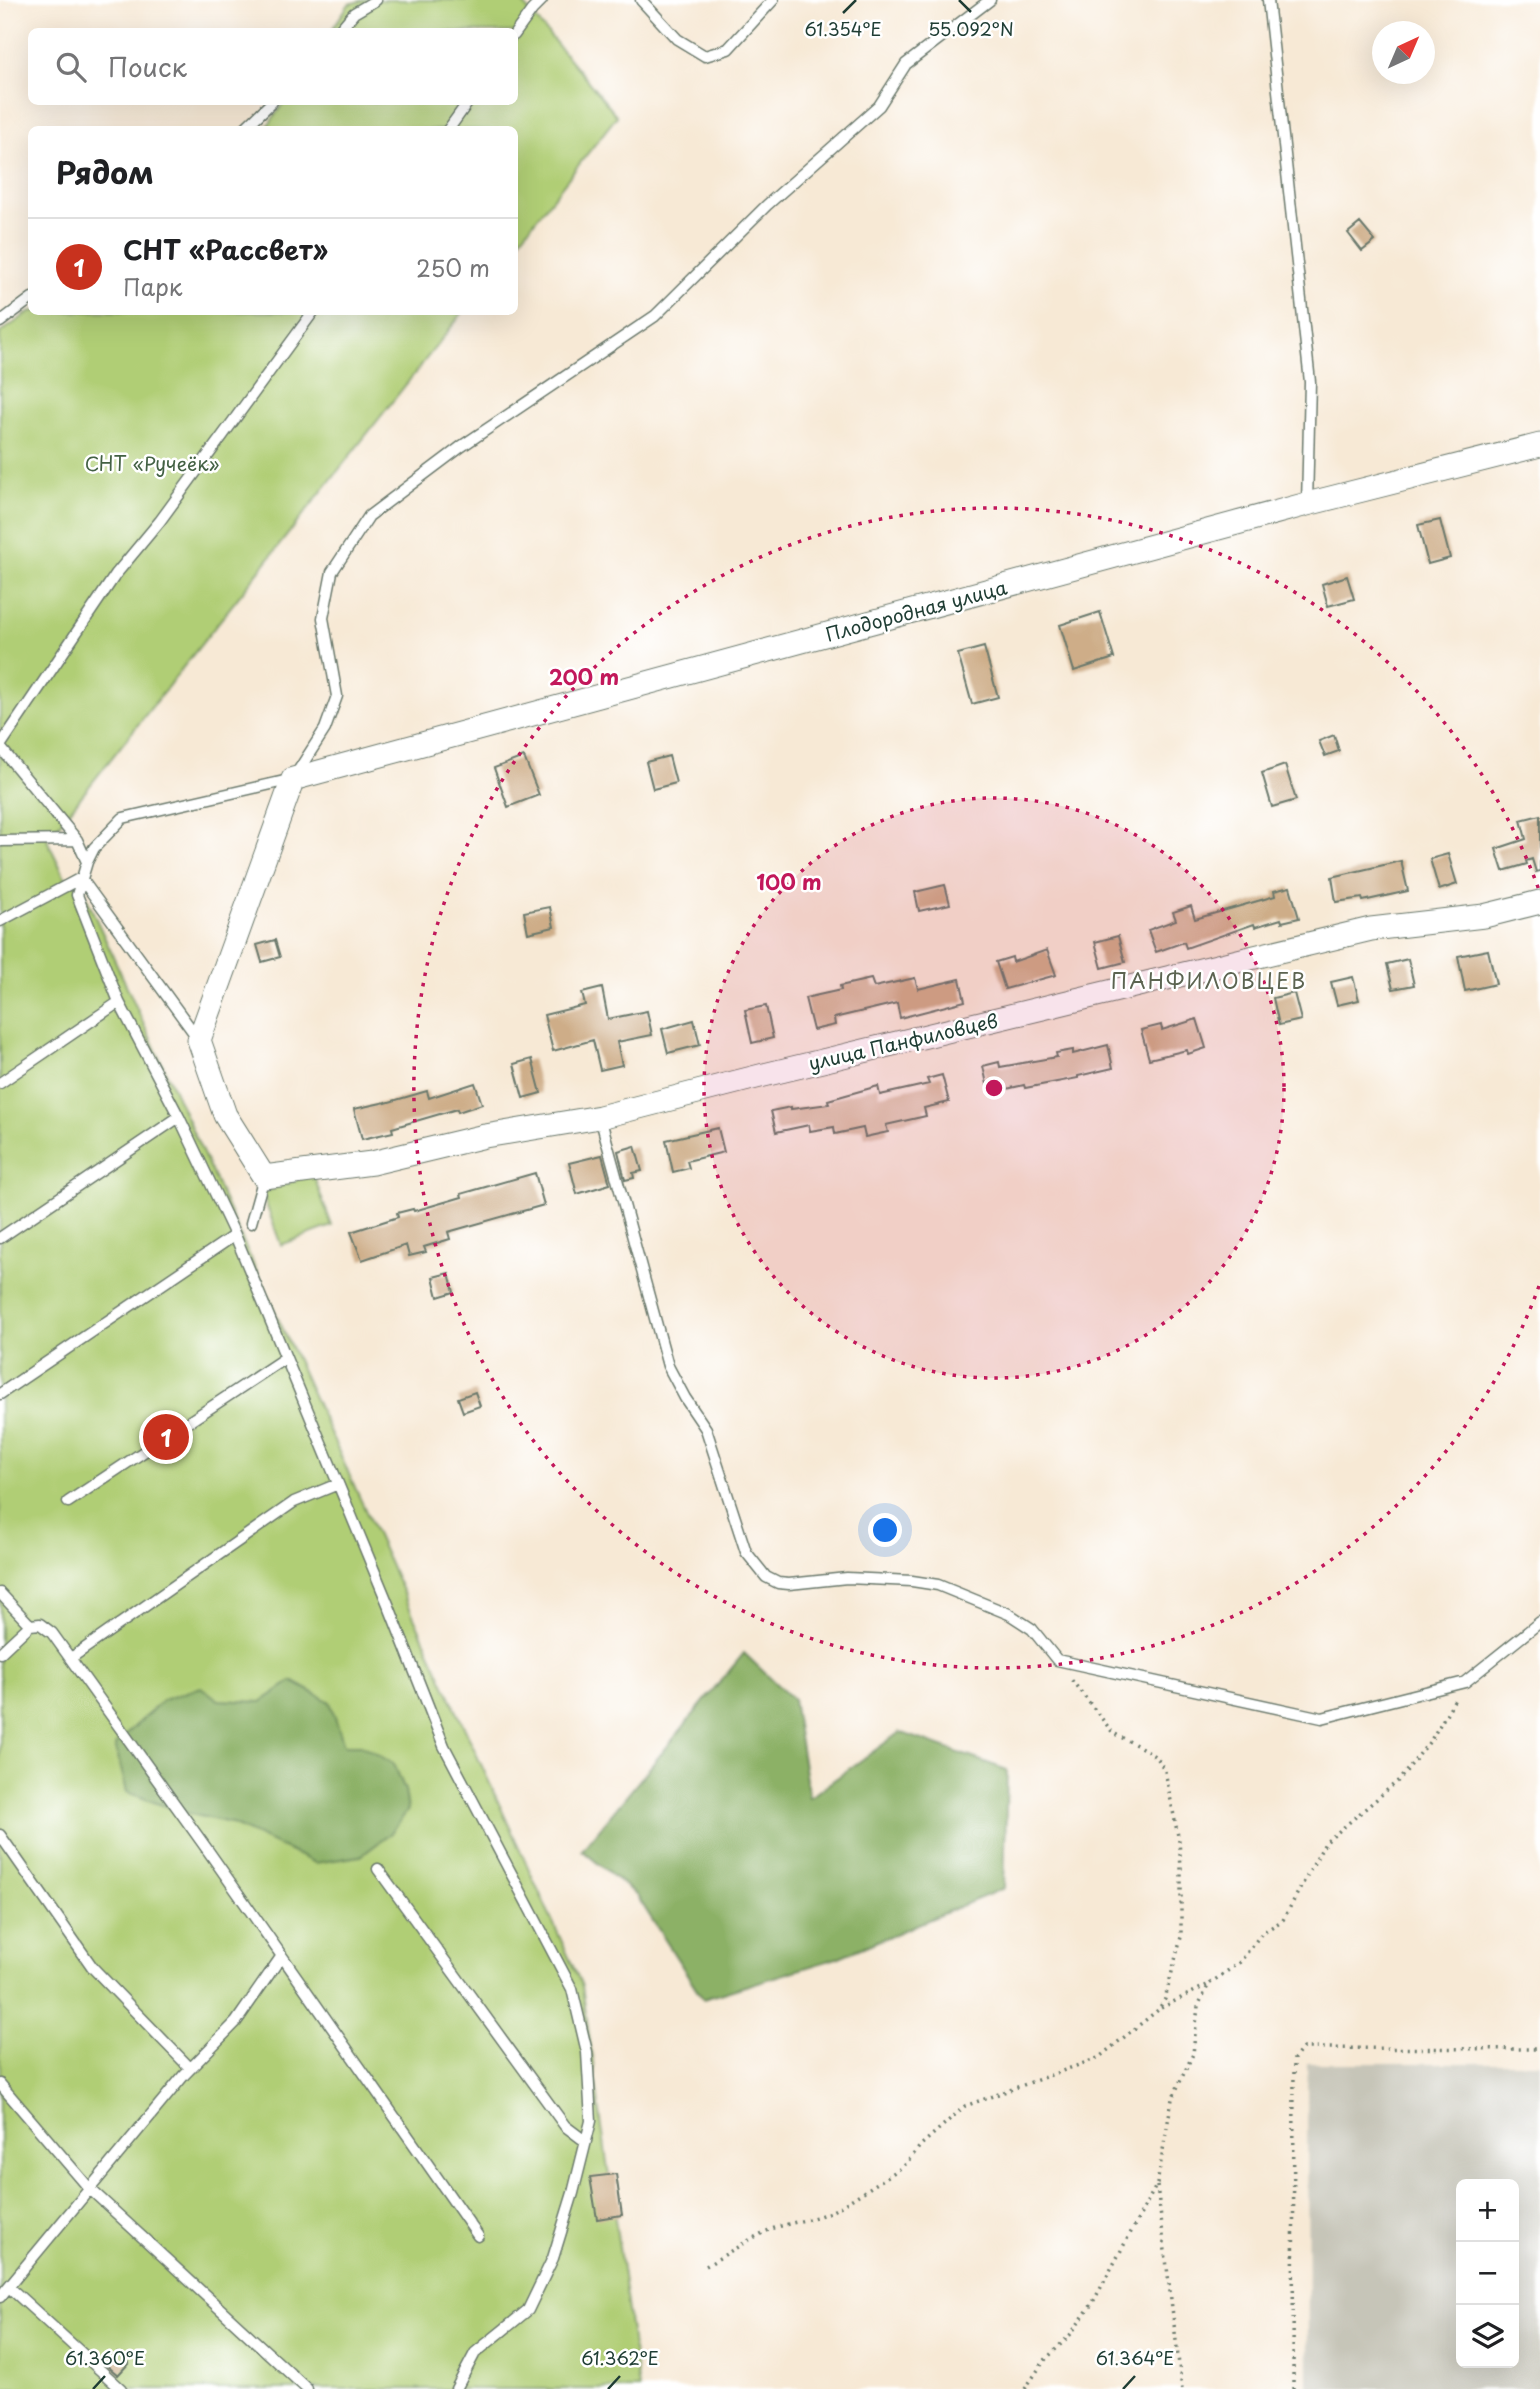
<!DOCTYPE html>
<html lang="ru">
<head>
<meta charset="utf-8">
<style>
	:root { --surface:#fff; --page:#f6f6f6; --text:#202124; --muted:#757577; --line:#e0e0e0; --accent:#c8321e }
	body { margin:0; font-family:"Playpen Sans",sans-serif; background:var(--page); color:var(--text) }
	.controls { position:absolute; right:21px; bottom:21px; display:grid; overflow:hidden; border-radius:10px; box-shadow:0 7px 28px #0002 }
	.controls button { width:63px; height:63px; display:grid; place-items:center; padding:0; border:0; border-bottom:2px solid var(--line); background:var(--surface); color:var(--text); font:35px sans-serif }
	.compass { position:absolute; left:1372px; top:21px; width:63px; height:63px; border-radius:50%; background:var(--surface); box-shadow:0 7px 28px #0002; rotate:44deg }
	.you { position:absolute; left:886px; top:1531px; width:24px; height:24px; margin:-18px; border:5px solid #fff; border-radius:50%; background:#1a73e8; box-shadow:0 0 0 10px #1a73e833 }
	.badge { display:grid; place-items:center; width:46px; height:46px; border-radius:50%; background:var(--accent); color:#fff; font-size:23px; font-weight:700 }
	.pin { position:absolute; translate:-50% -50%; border:4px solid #fff; box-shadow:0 2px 7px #0006 }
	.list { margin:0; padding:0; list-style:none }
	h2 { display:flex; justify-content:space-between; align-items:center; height:91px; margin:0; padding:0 28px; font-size:30px }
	h2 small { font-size:23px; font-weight:400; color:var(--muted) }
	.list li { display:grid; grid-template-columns:46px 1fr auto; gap:21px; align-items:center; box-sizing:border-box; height:98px; padding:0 28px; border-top:2px solid var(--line) }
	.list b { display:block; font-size:26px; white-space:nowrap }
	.list p { margin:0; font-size:23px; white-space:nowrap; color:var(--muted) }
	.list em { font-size:23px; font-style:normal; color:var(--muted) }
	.icon { flex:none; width:38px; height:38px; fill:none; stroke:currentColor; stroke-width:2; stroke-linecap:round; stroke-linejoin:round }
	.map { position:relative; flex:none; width:1540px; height:2389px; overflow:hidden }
	.search { position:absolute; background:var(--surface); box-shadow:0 7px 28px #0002; left:28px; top:28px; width:490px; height:77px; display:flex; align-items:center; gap:18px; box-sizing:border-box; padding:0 24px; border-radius:10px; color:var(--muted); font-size:26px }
	.panel { position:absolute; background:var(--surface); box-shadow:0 7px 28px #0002; left:28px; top:126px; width:490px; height:189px; border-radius:10px }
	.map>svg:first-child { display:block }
</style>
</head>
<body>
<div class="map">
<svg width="1540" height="2389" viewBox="0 0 1540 2389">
	<rect width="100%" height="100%" fill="#fff"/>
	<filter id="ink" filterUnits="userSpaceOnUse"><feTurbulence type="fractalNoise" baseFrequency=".0143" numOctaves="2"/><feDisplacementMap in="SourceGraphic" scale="14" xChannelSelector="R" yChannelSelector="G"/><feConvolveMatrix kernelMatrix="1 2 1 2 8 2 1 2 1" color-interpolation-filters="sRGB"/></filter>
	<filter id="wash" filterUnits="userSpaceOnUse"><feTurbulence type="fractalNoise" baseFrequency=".00686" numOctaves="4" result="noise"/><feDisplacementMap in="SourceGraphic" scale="28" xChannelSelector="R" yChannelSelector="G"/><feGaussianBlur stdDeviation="1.57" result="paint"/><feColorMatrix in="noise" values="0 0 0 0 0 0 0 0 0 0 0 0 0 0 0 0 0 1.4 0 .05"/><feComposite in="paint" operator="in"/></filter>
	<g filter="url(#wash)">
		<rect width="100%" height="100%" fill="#f7e9d5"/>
		<path fill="#c6c5b8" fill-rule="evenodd" d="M1307 2063H1540V2389H1308ZM1461 2184H1514V2363H1461Z"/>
		<path fill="#b0ce75" stroke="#688654" stroke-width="2" d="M365 0H520L617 116 515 246 514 130H265L284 102H514V32L331 31 349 4Z
			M31 311 463 312 47 840 65 877 82 888 582 1986 639 2389H0V333Z
			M313 1174 332 1226 281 1245 262 1193Z"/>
		<path fill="#8cb166" stroke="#56774d" stroke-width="2" d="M744 1653 793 1700 809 1798 900 1732 1007 1770 1004 1888 837 1958 703 1999 637 1896 582 1850Z
			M292 1681 330 1702 344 1745H361L394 1764 405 1790 408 1810 390 1834 361 1856 315 1863 230 1823 178 1811 127 1792 115 1745 163 1700 201 1687 219 1700 261 1702Z"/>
		<g id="blocks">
			<path fill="#cead88" d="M1360 223 1375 241 1362 251 1348 233Z
				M1440 520 1450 558 1428 564 1418 525Z
				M1347 576 1354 599 1328 606 1322 584Z
				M1100 612 1114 658 1074 671 1060 625Z
				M984 647 998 697 972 704 958 654Z
				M1334 735 1339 751 1325 756 1319 741Z
				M669 756 676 783 653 789 646 762Z
				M524 757 539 795 508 807 494 768Z
				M1285 765 1296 800 1272 807 1262 773Z
				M1540 815V871L1536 872 1532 859 1526 861 1527 864 1503 871 1496 849 1526 839 1521 820Z
				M1448 854 1457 884 1439 890 1430 859Z
				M1401 861 1408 891 1363 901 1362 898 1336 902 1332 877Z
				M945 885 950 904 919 911 915 892Z
				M1290 887 1299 918 1282 922 1281 919 1255 927 1254 924 1186 948 1184 942 1156 952 1148 930 1176 920 1173 912 1191 906 1195 919 1275 896 1274 891Z
				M550 907 554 927 528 933 524 912Z
				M1118 936 1125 962 1102 968 1095 942Z
				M275 940 280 957 262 962 257 945Z
				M1047 950 1056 975 1005 989 996 962 1012 957 1013 962Z
				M1488 950 1496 984 1465 991 1458 956Z
				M1408 959 1414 985 1393 989 1387 964Z
				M1353 977 1359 1000 1337 1005 1331 982Z
				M915 978 918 989 960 979 965 1001 900 1018 897 1003 834 1018 835 1025 813 1030 805 998 841 990 840 986 871 979 874 987Z
				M602 988 608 1019 647 1011 652 1035 617 1042 622 1065 600 1070 593 1040 553 1051 544 1015 585 1005 582 993Z
				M1294 993 1301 1020 1279 1025 1273 998Z
				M766 1006 773 1038 752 1043 745 1010Z
				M1197 1019 1206 1048 1188 1054 1187 1050 1149 1059 1141 1030 1161 1025 1162 1030Z
				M694 1020 700 1045 668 1053 662 1029Z
				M1108 1045 1113 1068 1078 1076V1078L1025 1088 1024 1085 989 1093 983 1066 999 1062 1000 1067 1057 1057 1056 1053 1073 1050V1054Z
				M532 1059 541 1093 523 1098 514 1064Z
				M942 1075 949 1102 924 1108 926 1116 886 1125 888 1132 865 1137 863 1128 835 1134 834 1127 810 1131 809 1125 776 1132 771 1111 791 1107V1109L829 1104 828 1100 878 1086 880 1095 929 1084 927 1079Z
				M475 1083 482 1104 458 1112 457 1109 392 1128 393 1132 362 1139 354 1109 386 1102V1103L427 1091 429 1098Z
				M718 1128 724 1152 687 1161 689 1168 673 1172 666 1140Z
				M635 1146 642 1171 633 1173 634 1178 625 1180 618 1151Z
				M602 1155 610 1184 577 1194 569 1163Z
				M535 1173 544 1205 448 1232 450 1239 424 1247 426 1252 409 1256 406 1245 362 1260 351 1232 398 1217 397 1213 413 1209 414 1211 462 1197 461 1194Z
				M449 1273 454 1292 438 1297 433 1277Z
				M475 1392 480 1406 463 1412 458 1398Z
				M616 2174 622 2215 597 2219 590 2177Z
				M118 2353 129 2363 118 2375 106 2365Z"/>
		</g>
	</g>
	<g filter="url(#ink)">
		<use href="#blocks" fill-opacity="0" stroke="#6b796c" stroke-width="2"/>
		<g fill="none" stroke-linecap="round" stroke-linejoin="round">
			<g stroke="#6b796c" stroke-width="13">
				<path id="service" d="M641 0 677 39 705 56 728 49 773 0
					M1268 0 1310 382 1307 504
					M338 32 354 13 376 0
					M514 35 532 10 542 0
					M243 130 272 102
					M448 130 468 102
					M0 322 32 298
					M0 746 116 574 160 521 313 312
					M0 747 77 840 87 862
					M0 841 77 840
					M0 921 81 878 199 1040
					M0 1083 119 1002
					M600 1117 668 1366 685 1398 706 1429 746 1552 766 1577 778 1583 789 1584 847 1578 912 1581 938 1585 1009 1614 1032 1629 1057 1660 1322 1718 1465 1682 1540 1622
					M251 1223 264 1177
					M0 1238 179 1117
					M0 1394 235 1235
					M68 1502 285 1358
					M0 1593 30 1625 40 1624 52 1633 209 1852 478 2236
					M0 1653 30 1625
					M71 1658 294 1502 338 1484
					M0 1835 93 1968 190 2068
					M378 1869 565 2126 585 2141
					M0 2084 89 2188 307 2389
					M9 2287 121 2389
					M0 2297 184 2075 236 2022 281 1957
					M456 2389 475 2353 528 2310 553 2258 573 2193 591 2121 587 2052 572 1989 444 1746 390 1609 235 1235 179 1117 119 1002 77 895 87 862 94 848 123 818 293 779 325 729 337 696 323 618 332 572 369 516 462 446 655 316 767 205 879 106 906 64 990 0"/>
			</g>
			<g stroke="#6b796c" stroke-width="25">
				<path id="minor" d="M1540 445 1307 504 293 779 199 1040 225 1115 264 1177 372 1163 485 1136 600 1117 764 1075 1371 929 1484 916 1540 902"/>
			</g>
			<path stroke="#6b796c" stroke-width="3.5" stroke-dasharray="2 5" stroke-linecap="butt" d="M1161 2008 1207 1985
				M1157 2186 1182 2389
				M706 2266C727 2254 747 2240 769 2230 792 2221 817 2220 838 2208L904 2166 921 2145 965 2106 1098 2058 1158 2010 1165 1999 1181 1937V1867L1179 1841 1165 1771 1158 1759 1148 1751 1113 1733 1070 1678
				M1025 2389 1044 2361 1070 2335 1092 2304 1157 2184 1172 2099 1193 2054 1198 2006 1209 1984 1240 1962 1262 1933 1283 1920 1325 1843 1399 1780 1431 1740 1455 1699
				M1293 2389 1294 2059 1303 2048 1540 2049"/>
			<use href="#service" stroke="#fff" stroke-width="10"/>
			<use href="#minor" stroke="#fff" stroke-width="23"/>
		</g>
	</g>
	<path fill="none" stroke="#1f3d34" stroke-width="2.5" d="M959 0 971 12M843 13 856 0M93 2389 105 2376M608 2389 620 2376M1123 2389 1135 2376"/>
	<circle cx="994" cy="1088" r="290" fill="#c2185b" fill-opacity=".12"/>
	<g fill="none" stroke="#c2185b" stroke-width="3.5" stroke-dasharray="3.5 7">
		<circle cx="994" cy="1088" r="290"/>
		<path d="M1539 1286A580 580 0 1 1 1539 890"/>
	</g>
	<g text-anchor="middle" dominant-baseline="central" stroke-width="5" stroke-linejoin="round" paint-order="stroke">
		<g font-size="19" fill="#436144" stroke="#fff">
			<text x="152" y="463">СНТ «Ручеёк»</text>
		</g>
		<g font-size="19" fill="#1f3d34" stroke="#fff">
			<text transform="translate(916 610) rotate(-15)">Плодородная улица</text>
			<text transform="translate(903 1041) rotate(-13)">улица Панфиловцев</text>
		</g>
		<g font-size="21" letter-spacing="2" fill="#5c6451" stroke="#fff">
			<text x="1209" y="980">ПАНФИЛОВЦЕВ</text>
		</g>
	</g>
	<g font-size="18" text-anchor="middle" fill="#1f3d34" stroke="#fff" stroke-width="5" stroke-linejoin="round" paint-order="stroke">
		<text x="971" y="36">55.092°N</text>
		<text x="843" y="36">61.354°E</text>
		<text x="105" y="2365">61.360°E</text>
		<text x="620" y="2365">61.362°E</text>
		<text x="1135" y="2365">61.364°E</text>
	</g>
	<circle cx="994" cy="1088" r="10" fill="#c2185b" stroke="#fff" stroke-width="3.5"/>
	<g font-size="21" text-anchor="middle" font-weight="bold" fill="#c2185b" stroke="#fff" stroke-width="5" stroke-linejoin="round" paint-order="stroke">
		<text x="584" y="685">200 m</text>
		<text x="789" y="890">100 m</text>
	</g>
</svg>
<div class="controls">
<button>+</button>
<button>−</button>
<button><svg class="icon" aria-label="layers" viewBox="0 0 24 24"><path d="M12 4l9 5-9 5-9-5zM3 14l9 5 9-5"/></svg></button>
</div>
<svg class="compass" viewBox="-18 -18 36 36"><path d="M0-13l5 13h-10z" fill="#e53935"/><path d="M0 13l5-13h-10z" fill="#757577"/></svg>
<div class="you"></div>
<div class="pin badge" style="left:166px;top:1437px">1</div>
<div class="search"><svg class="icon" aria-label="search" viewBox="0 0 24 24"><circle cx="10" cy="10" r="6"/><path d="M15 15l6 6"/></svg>Поиск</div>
<section class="panel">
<h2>Рядом<small></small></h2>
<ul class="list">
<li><span class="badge">1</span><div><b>СНТ «Рассвет»</b><p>Парк</p></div><em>250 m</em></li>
</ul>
</section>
</div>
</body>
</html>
